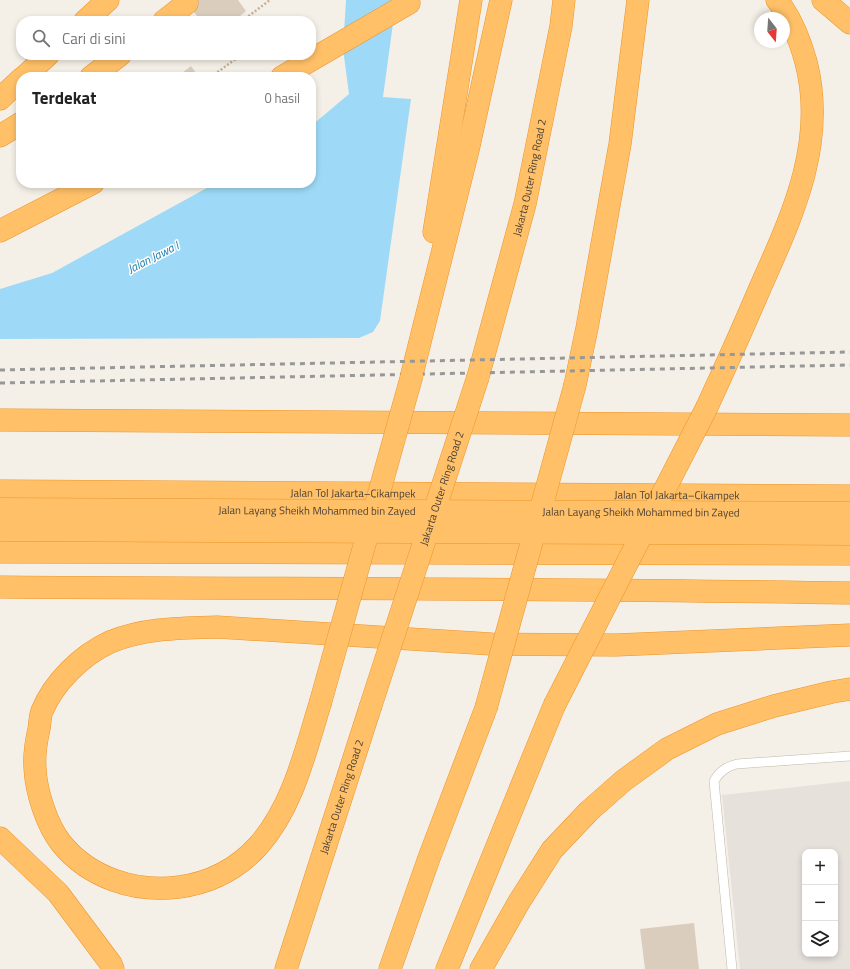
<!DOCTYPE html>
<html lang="id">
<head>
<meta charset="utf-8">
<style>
	:root { --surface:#fff; --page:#f6f6f6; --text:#222; --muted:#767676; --line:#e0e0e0 }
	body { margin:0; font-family:"Titillium Web",sans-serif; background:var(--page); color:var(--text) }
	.controls { position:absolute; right:12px; bottom:12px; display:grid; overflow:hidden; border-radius:8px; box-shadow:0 2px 6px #0003 }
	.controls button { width:36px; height:36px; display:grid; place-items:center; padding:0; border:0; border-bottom:1px solid var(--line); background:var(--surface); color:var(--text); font:20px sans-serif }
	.compass { position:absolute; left:754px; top:12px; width:36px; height:36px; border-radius:50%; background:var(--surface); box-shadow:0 2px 6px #0003; rotate:163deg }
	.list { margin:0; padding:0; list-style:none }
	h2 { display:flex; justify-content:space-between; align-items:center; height:52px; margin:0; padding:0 16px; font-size:17px }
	h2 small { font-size:13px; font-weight:400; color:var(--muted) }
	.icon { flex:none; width:22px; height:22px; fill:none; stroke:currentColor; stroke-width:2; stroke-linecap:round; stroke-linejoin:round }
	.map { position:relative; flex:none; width:850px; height:969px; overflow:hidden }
	.search { position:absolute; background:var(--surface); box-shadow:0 2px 6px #0003; left:16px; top:16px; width:300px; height:44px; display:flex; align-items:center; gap:10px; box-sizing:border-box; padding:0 14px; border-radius:16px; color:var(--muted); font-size:15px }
	.panel { position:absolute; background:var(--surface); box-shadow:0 2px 6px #0003; left:16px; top:72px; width:300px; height:116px; border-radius:16px }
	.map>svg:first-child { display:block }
</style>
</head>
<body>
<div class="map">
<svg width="850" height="969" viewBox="0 0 850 969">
	<rect width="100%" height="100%" fill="#f5f0e7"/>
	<path fill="#e7e1dc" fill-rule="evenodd" d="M850 781V969H740L722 795ZM805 852H835V954H805Z"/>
	<path fill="#9edaf7" d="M346 0H395L394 16 383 97 411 99 380 321 373 332 359 338 0 339V289L52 273 216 183H311V126L349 94 343 49Z"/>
	<path fill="#dbcdbe" d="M184 0H238L246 11 234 21H201Z
		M191 66 199 77H177Z
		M694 923 699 969H645L640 929Z"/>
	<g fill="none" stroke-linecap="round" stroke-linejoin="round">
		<g stroke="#c1b7a8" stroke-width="10">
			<path id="lane" d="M732 969 714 781C720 771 726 767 737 764L850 756"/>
		</g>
		<g stroke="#ec942a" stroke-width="23">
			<g id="highway">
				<path d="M823 0 850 23"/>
				<path d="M85 21 108 0"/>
				<path d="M164 21 187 3"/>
				<path d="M24 77 48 55"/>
				<path d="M91 77 120 55"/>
				<path d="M282 77 409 3"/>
				<path d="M0 99 21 79"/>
				<path d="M0 136 21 123"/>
				<path d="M0 231 93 183"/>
				<path d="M434 232 471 0"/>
				<path d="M412 374 468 150 501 0"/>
				<path id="s1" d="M478 377 525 204 561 26 564 0"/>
				<path d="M575 385 587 328 620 144 638 0"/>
				<path d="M707 407C725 368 743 328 760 288 792 216 827 143 806 62 800 40 791 18 777 0"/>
				<path d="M0 420 850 425"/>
				<path id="s2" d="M0 491 850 496"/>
				<path d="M0 552 850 554"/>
				<path d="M0 587C283 589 567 588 850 593"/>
				<path d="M320 704C305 752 293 807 258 846 237 869 209 883 179 887 136 893 89 878 61 843 47 825 36 792 35 768 34 755 36 742 39 729 40 723 40 716 42 711 54 682 82 655 110 642 144 628 181 628 217 627L491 644 616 645 850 635"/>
				<path d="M0 838 58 893 111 964 113 969"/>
				<path id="s3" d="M286 969 370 708"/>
				<path d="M390 969 429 858 486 708"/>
				<path d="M447 969 554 706"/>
				<path d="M481 969 519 902 552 850 589 811 623 781 667 749 717 724 774 706 832 692 850 689"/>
			</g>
		</g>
		<path stroke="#c5b198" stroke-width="2.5" stroke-dasharray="2 2" stroke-linecap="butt" d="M242 21 270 0
			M192 59 197 55
			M211 77 241 55"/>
		<use href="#lane" stroke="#fff" stroke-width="9"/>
		<use href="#highway" stroke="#ffc068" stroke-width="22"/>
		<path stroke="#979797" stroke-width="3" stroke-dasharray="5 5" stroke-linecap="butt" d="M0 370 850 352
			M0 383 850 365"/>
		<g stroke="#ec942a" stroke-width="23" stroke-linecap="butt">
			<g id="highway-bridge">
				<path id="s4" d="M0 509 850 513"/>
				<path d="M0 530 850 534"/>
				<path d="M320 704 412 375"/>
				<path d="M554 706 707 407"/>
				<path id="s5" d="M370 708 478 377"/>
				<path d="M486 708 575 385"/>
			</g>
		</g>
		<use href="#highway-bridge" stroke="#ffc068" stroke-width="22"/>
	</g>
	<g text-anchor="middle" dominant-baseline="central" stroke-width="3" stroke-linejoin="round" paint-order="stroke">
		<g font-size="11" fill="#493f35" stroke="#fff">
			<text stroke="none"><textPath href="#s1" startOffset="206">Jakarta Outer Ring Road 2</textPath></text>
			<text stroke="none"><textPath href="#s5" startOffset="231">Jakarta Outer Ring Road 2</textPath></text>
			<text stroke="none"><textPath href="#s2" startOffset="353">Jalan Tol Jakarta–Cikampek</textPath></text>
			<text stroke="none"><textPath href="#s2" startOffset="677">Jalan Tol Jakarta–Cikampek</textPath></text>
			<text stroke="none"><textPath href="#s4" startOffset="317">Jalan Layang Sheikh Mohammed bin Zayed</textPath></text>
			<text stroke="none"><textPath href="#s4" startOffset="641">Jalan Layang Sheikh Mohammed bin Zayed</textPath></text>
			<text stroke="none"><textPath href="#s3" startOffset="181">Jakarta Outer Ring Road 2</textPath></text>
		</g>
		<g font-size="12" font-style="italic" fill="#227eae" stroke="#fff">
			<text transform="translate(153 257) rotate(-27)">Jalan Jawa I</text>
		</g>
	</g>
</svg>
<div class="controls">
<button>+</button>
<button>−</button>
<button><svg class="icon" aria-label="layers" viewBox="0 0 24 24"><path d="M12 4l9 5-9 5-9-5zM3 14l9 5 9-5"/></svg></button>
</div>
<svg class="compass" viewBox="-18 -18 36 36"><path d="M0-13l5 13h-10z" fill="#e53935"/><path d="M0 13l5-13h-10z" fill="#767676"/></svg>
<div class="search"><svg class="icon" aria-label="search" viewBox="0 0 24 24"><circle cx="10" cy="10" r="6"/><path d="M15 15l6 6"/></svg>Cari di sini</div>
<section class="panel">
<h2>Terdekat<small>0 hasil</small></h2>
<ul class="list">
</ul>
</section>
</div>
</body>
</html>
